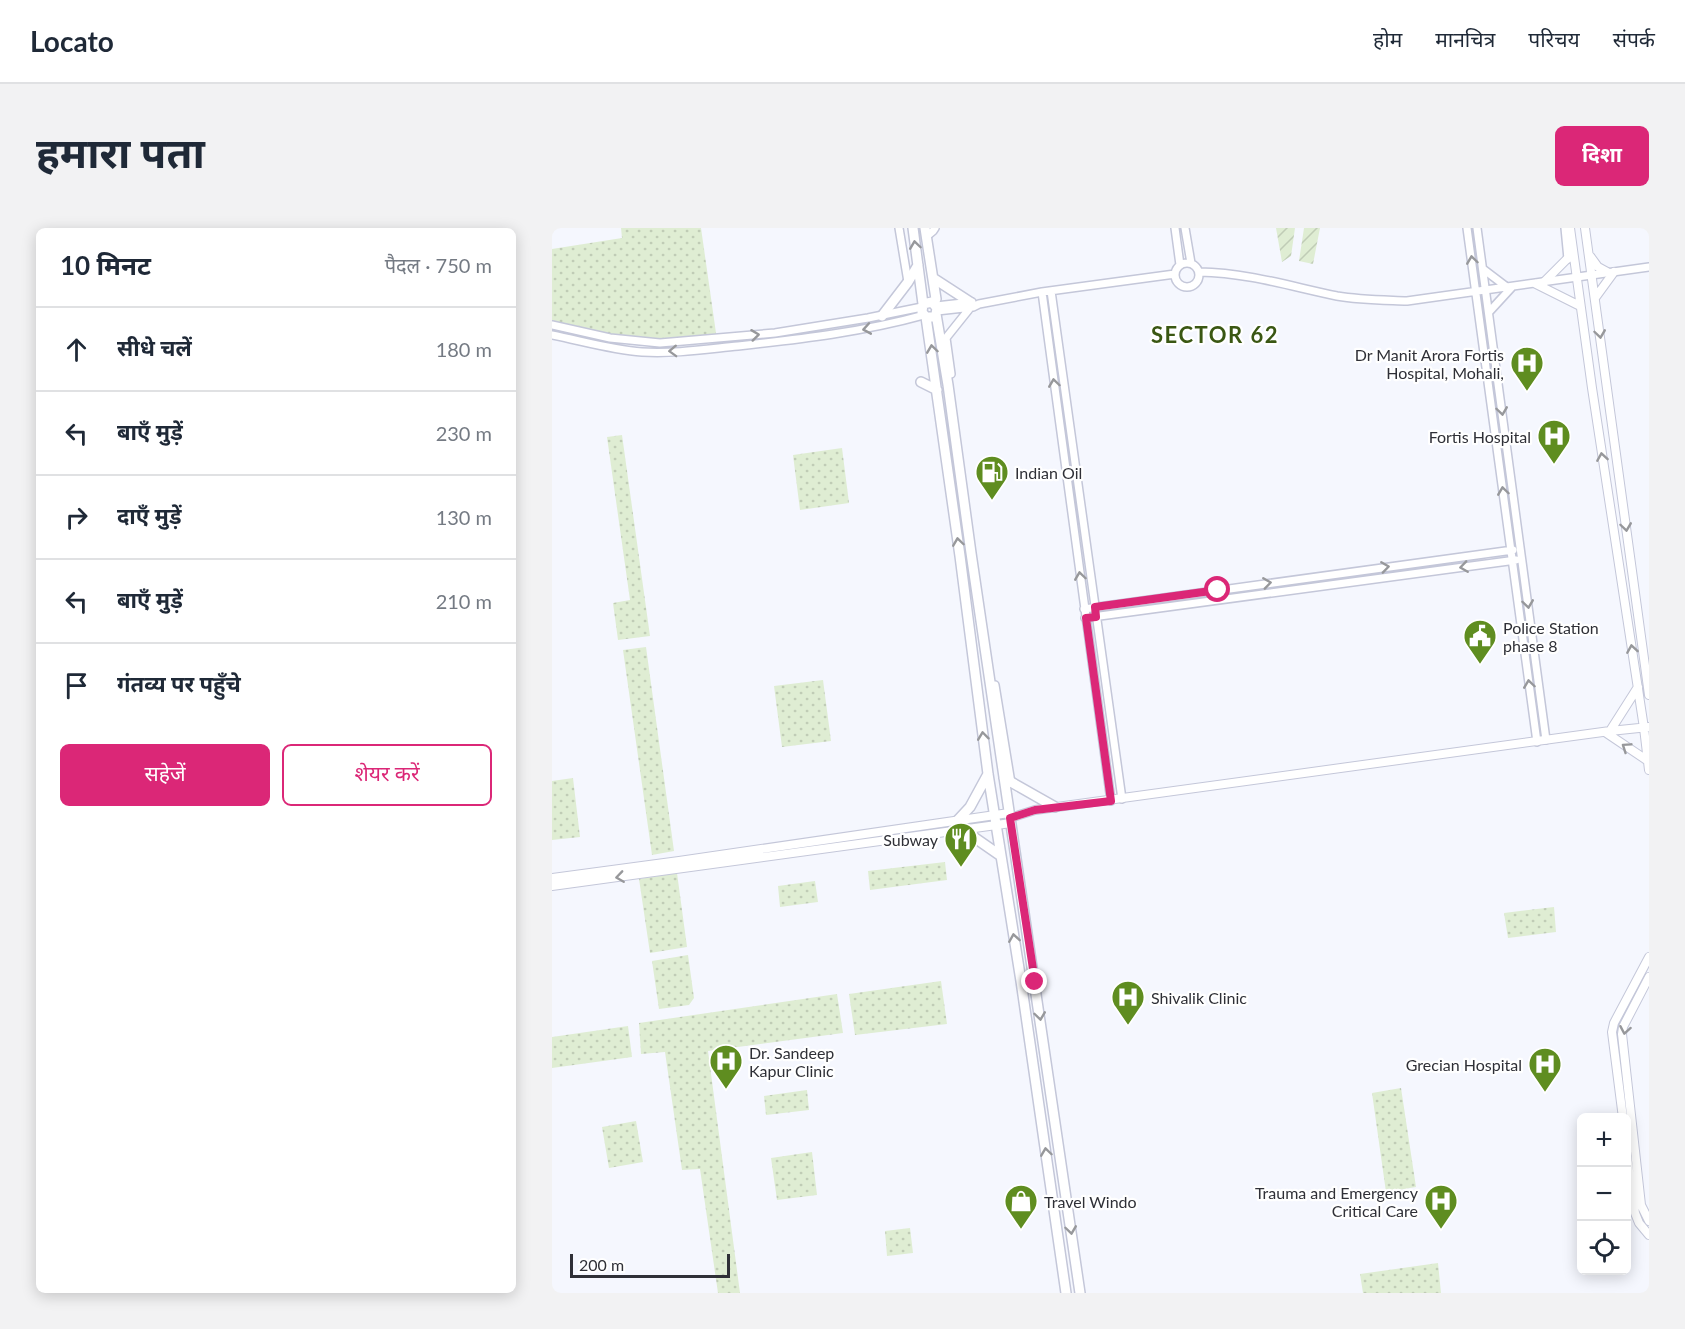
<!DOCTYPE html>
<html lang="hi">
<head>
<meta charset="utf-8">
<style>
	:root { --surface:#fff; --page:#f2f2f3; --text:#1f2937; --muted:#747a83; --line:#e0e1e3; --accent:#db2777 }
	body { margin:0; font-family:Lato,"Noto Sans Devanagari",sans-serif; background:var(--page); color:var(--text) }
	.controls { position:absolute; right:18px; bottom:18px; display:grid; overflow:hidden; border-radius:9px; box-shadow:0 3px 15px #0003 }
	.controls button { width:54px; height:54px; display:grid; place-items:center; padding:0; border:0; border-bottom:2px solid var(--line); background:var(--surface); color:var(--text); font:30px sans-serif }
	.scale { position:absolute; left:18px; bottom:15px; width:160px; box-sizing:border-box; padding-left:6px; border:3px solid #2f3037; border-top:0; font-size:16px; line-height:21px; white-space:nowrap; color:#2f3037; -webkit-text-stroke:4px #fff; paint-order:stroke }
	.stop { position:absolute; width:18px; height:18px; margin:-14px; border:4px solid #db2777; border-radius:50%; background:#fff }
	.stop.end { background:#db2777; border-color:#fff; box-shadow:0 2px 6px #0008 }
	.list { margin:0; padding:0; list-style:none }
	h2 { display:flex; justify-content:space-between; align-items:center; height:78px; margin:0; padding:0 24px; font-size:26px }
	h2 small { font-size:20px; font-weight:400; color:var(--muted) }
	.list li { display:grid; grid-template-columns:39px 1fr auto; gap:18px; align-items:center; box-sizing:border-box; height:84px; padding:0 24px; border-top:2px solid var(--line) }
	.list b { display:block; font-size:22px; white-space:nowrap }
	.list em { font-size:20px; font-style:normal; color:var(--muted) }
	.actions { display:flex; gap:12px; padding:18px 24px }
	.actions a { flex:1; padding:14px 0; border:2px solid var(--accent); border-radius:9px; text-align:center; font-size:21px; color:var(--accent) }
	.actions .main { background:var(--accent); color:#fff }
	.icon { flex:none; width:33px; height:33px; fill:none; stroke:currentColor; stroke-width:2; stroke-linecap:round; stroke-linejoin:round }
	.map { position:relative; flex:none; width:1097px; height:1065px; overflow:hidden; border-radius:9px }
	header { display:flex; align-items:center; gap:36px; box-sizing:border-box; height:84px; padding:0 30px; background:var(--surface); border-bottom:2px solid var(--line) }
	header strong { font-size:28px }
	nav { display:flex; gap:33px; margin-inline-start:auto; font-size:21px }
	.intro { display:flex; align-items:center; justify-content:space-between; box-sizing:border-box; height:144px; padding:0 36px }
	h1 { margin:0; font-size:42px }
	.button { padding:15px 27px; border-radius:9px; background:var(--accent); color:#fff; font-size:21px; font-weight:700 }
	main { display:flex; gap:36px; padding:0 36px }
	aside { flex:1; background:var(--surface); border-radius:9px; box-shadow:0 3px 15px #0003 }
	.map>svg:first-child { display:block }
</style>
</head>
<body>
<header>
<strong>Locato</strong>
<nav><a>होम</a><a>मानचित्र</a><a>परिचय</a><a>संपर्क</a></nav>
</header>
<div class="intro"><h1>हमारा पता</h1><a class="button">दिशा</a></div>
<main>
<aside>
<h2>10 मिनट<small>पैदल · 750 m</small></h2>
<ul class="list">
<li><svg class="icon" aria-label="ahead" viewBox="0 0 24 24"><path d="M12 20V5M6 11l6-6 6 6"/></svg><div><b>सीधे चलें</b></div><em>180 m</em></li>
<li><svg class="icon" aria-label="left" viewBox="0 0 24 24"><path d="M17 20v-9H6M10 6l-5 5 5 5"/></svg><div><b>बाएँ मुड़ें</b></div><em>230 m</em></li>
<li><svg class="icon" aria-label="right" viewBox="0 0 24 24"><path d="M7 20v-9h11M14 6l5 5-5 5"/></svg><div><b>दाएँ मुड़ें</b></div><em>130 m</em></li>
<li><svg class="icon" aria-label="left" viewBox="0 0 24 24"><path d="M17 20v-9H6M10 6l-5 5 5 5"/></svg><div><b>बाएँ मुड़ें</b></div><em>210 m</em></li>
<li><svg class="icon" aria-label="arrive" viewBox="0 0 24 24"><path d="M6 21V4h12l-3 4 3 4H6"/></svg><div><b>गंतव्य पर पहुँचे</b></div></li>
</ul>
<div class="actions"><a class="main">सहेजें</a><a>शेयर करें</a></div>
</aside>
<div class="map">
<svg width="1097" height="1065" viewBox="0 0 1097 1065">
	<defs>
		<pattern id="grass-dots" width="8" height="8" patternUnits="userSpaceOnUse" patternTransform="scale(1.5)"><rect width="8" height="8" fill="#dfedd3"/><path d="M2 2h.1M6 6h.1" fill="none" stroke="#c0ccb6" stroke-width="1.8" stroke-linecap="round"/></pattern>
		<pattern id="garden-furrows" width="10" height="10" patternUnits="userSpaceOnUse" patternTransform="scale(1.5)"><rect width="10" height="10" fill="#dfedd3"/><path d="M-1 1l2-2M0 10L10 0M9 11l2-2" fill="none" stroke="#c0ccb6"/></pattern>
	</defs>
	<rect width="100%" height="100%" fill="#f5f7fe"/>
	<path fill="url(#grass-dots)" d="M69 0H149L165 112 108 115 0 99V21L70 10Z
		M70 207 98 408 66 412 61 375 78 372 55 209Z
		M290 220 297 275 248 282 241 227Z
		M94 419 122 623 100 627 71 422Z
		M271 452 279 513 230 519 222 458Z
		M21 550 28 609 0 612V553Z
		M393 634 395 652 318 662 316 643Z
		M125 645 135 719 98 725 87 651Z
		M263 653 266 674 228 679 226 658Z
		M1002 679 1004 704 956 710 952 685Z
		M136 727 142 770 137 777 107 781 100 733Z
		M389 753 395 796 303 807 297 766Z
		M285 766 291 805 156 823 188 1065H166L148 941 130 942 113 824 89 826 87 795Z
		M76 798 80 829 0 840V809Z
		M849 860 864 959 834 964 820 865Z
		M255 862 257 882 214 887 212 868Z
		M84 893 91 934 57 940 50 899Z
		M260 924 265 967 225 972 219 930Z
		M358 1000 361 1025 335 1028 333 1003Z
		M886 1035 889 1065H811L808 1046Z"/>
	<path fill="url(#garden-furrows)" d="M724 0H743L739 28 730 34Z
		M752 0H768L761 36 747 33Z"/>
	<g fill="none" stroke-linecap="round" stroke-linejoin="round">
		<g stroke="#c4c7d9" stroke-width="10">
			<path id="tertiary" d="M347 0 356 54
				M623 0 628 37
				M633 0 639 35
				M915 0 985 514
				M925 0 994 512
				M1013 0 1016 31
				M375 8 381 3 383 0
				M623 47a12 12 0 1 1 24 0a12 12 0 1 1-24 0Z
				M931 41 956 60
				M647 44C697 45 737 58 785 68 808 72 831 72 855 73L1097 39
				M499 63 570 571
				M490 64 559 573
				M384 78 420 74
				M385 83 421 79 427 76 490 64 623 46
				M937 84 960 59
				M0 97 58 110 108 115 223 105 316 90 370 79
				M0 107C30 113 60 122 90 124 122 126 155 121 186 118 249 111 311 104 372 87
				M399 146 394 110 418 80
				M532 381 961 322
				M533 390 964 332
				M443 457 459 555"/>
		</g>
		<g stroke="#c4c7d9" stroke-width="10">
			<path id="secondary" d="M1018 0 1040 160 1092 500 1097 542
				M1033 0 1097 467
				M1038 28 1046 39 1057 45
				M991 55 1021 25
				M984 56 1028 78
				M1043 70 1062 44
				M1058 503 1086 459
				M1053 504 1096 533
				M458 590 483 582 1058 503 1097 499
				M0 650 127 633 457 585
				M0 658 459 595
				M1097 749 1071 799 1070 806 1089 977 1097 993
				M1071 890 1060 804 1062 795 1097 729
				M1074 921 1083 985 1087 995 1097 1007"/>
		</g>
		<g stroke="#c4c7d9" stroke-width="12">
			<path id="primary" d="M361 0 371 76 370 84 374 89H379
				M373 0 384 71 382 75
				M381 50 418 74
				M371 76 380 74 385 80 384 86 396 157 419 325 528 1065
				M330 88 356 54 366 37
				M374 89 408 328 436 546 469 753 514 1065
				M369 154 385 162
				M452 550 503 579
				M405 593 418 579 436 546
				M410 601 449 628"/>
		</g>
		<use href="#tertiary" stroke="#fff" stroke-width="7"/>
		<use href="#secondary" stroke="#fff" stroke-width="8"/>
		<use href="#primary" stroke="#fff" stroke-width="9"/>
	</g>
	<defs><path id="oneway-chevron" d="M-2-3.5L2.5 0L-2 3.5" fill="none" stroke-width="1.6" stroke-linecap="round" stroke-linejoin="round" transform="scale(1.5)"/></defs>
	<g stroke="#97989b">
		<use href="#oneway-chevron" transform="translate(363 17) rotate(-98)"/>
		<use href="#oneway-chevron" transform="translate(920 32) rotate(-98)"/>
		<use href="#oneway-chevron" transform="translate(315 101) rotate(170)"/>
		<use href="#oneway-chevron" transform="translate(1048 106) rotate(82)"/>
		<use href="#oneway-chevron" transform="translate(203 107) rotate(-7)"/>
		<use href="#oneway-chevron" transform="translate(380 121) rotate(-98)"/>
		<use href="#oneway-chevron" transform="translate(121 123) rotate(178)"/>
		<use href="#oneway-chevron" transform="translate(502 155) rotate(-98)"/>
		<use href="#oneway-chevron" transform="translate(950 183) rotate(82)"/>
		<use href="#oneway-chevron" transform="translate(1050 229) rotate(-99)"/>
		<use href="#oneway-chevron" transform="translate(951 263) rotate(-98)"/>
		<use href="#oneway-chevron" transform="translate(1074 299) rotate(82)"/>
		<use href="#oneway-chevron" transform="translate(406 314) rotate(-98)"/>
		<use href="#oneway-chevron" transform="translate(833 339) rotate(-8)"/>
		<use href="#oneway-chevron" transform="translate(912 339) rotate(172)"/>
		<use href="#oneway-chevron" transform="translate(528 348) rotate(-98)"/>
		<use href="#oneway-chevron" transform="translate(715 355) rotate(-8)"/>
		<use href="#oneway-chevron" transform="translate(976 376) rotate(82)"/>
		<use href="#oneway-chevron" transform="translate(1080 421) rotate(-99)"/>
		<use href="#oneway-chevron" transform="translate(977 456) rotate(-98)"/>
		<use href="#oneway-chevron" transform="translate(431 508) rotate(-97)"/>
		<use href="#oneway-chevron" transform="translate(1074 519) rotate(-146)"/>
		<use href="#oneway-chevron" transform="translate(68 649) rotate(172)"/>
		<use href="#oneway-chevron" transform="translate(462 710) rotate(-99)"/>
		<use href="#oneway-chevron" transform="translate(488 788) rotate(82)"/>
		<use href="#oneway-chevron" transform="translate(1073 802) rotate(100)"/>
		<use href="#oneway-chevron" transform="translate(494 924) rotate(-98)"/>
		<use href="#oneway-chevron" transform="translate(519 1002) rotate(82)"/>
	</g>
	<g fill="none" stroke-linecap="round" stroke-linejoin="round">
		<path stroke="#db2777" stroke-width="8" d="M483 754 458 590 483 582 559 573 534 390 544 389 543 379 666 362"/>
	</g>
	<defs>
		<g id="hospital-pin" transform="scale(1.725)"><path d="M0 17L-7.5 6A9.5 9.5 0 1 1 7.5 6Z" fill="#5f8d20" stroke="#fff"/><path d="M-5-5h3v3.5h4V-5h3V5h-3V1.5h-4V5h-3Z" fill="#fff"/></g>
		<g id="fuel-pin" transform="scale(1.725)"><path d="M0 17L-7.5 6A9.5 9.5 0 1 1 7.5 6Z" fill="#5f8d20" stroke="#fff"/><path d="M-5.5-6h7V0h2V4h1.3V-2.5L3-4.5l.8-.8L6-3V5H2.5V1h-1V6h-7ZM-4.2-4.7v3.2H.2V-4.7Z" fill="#fff"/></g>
		<g id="civic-pin" transform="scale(1.725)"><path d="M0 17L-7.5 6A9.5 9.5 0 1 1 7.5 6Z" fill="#5f8d20" stroke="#fff"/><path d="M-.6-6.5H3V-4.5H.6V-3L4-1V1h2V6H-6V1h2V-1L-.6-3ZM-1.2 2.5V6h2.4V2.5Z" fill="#fff"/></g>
		<g id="restaurant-pin" transform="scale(1.725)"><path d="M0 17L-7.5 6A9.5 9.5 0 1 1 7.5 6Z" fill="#5f8d20" stroke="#fff"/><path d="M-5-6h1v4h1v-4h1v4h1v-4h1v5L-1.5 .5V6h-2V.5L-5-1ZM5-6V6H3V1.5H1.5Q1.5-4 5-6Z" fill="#fff"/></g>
		<g id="shop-pin" transform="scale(1.725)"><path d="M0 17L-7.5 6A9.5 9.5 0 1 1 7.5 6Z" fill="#5f8d20" stroke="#fff"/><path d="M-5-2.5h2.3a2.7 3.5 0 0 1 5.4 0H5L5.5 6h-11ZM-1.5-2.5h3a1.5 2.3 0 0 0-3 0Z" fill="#fff"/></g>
	</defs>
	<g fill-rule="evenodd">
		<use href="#hospital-pin" x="975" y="135"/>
		<use href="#hospital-pin" x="1002" y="208"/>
		<use href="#fuel-pin" x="440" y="244"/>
		<use href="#civic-pin" x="928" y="408"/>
		<use href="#restaurant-pin" x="409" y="611"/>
		<use href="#hospital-pin" x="576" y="769"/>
		<use href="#hospital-pin" x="174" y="833"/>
		<use href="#hospital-pin" x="993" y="836"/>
		<use href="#shop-pin" x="469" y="973"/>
		<use href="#hospital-pin" x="889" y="973"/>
	</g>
	<g text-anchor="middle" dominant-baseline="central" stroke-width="4.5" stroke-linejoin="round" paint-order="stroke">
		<g font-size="16" fill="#2f3037" stroke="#fff" text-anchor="end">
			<text x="952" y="126">Dr Manit Arora Fortis<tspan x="952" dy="18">Hospital, Mohali,</tspan></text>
			<text x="979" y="208">Fortis Hospital</text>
			<text x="463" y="244" text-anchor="start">Indian Oil</text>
			<text x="951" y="399" text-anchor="start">Police Station<tspan x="951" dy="18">phase 8</tspan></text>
			<text x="386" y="611">Subway</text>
			<text x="599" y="769" text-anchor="start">Shivalik Clinic</text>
			<text x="197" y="824" text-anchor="start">Dr. Sandeep<tspan x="197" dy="18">Kapur Clinic</tspan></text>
			<text x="970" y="836">Grecian Hospital</text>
			<text x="866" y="964">Trauma and Emergency<tspan x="866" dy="18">Critical Care</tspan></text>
			<text x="492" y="973" text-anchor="start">Travel Windo</text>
		</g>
		<g font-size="22" font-weight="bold" letter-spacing="1.5" fill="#3a5713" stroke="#fff">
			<text x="663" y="106">SECTOR 62</text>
		</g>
	</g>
</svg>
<div class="controls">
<button>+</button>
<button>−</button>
<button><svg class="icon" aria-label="locate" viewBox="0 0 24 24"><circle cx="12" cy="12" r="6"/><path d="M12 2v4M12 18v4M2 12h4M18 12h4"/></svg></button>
</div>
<div class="scale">200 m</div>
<div class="stop" style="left:666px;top:362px"></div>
<div class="stop end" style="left:483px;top:754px"></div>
</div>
</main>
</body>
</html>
